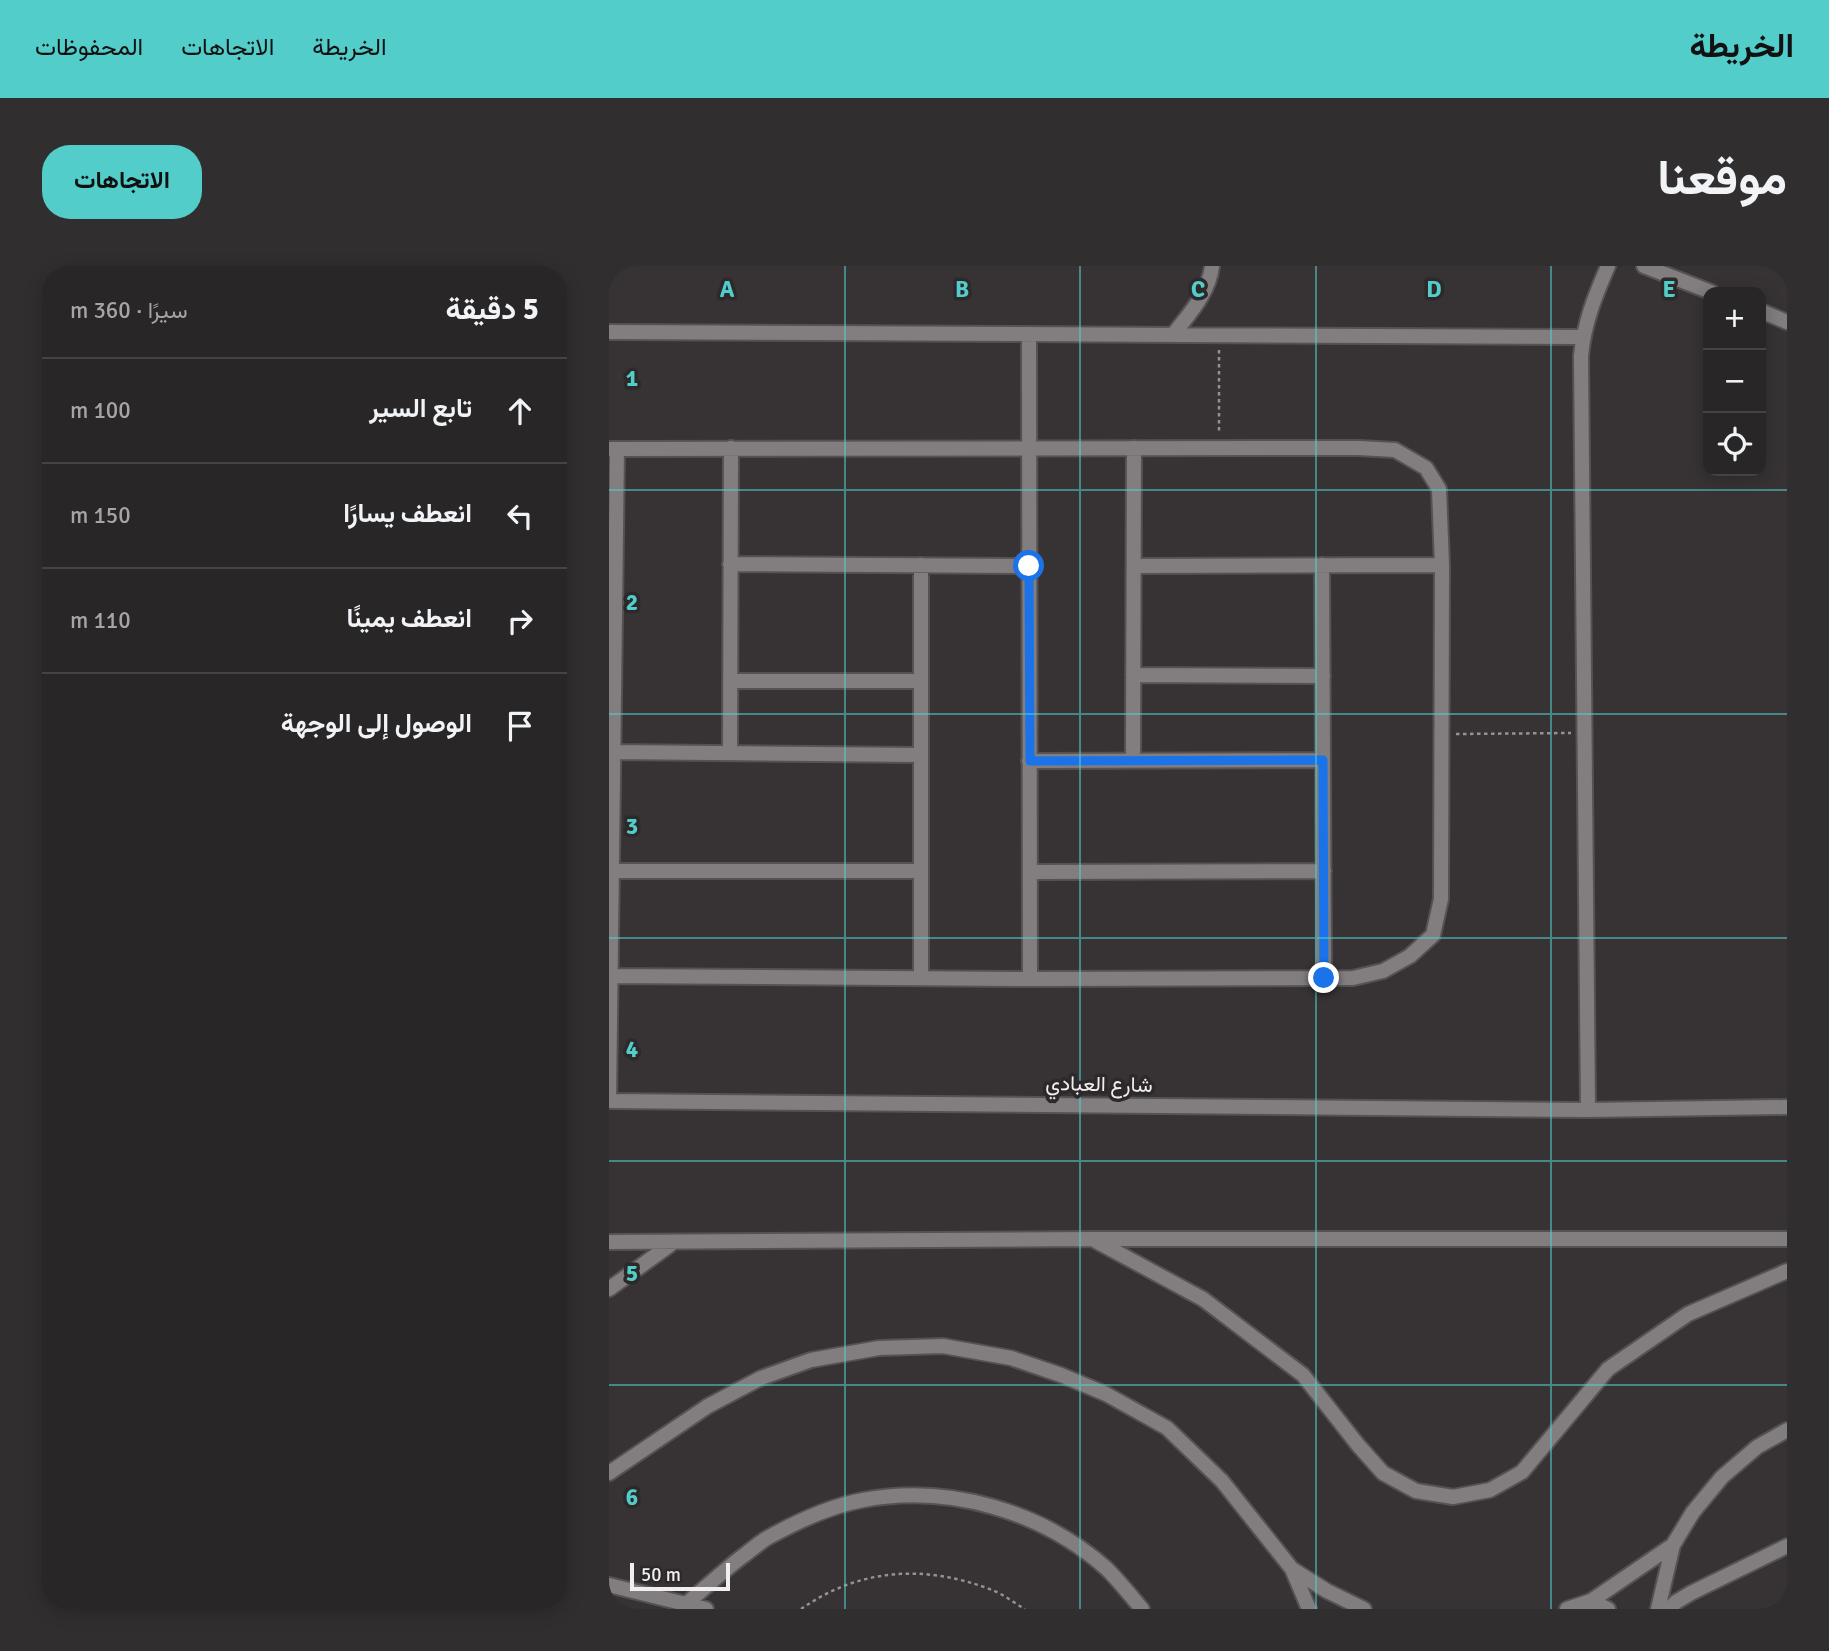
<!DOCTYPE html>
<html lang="ar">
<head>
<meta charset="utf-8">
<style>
	:root { --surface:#292628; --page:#312e30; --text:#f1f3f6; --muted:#a5a5a8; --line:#454345; --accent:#53cdca }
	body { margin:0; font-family:Signika,Vazirmatn,sans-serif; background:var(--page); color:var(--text); direction:rtl }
	.controls { position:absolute; right:21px; top:21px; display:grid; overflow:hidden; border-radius:14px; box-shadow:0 4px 18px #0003 }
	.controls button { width:63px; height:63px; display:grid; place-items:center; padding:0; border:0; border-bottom:2px solid var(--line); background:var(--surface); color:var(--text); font:35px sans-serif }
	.scale { position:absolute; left:21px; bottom:18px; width:100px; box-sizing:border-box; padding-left:7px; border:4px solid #f0eeef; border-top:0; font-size:19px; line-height:24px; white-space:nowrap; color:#f0eeef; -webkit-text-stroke:5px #2d292b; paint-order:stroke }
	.stop { position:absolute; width:21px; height:21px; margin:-16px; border:5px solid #1a73e8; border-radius:50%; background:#fff }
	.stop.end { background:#1a73e8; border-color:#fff; box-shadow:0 2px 7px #0008 }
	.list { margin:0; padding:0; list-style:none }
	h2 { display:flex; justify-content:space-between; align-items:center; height:91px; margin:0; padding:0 28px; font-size:30px }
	h2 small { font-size:23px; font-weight:400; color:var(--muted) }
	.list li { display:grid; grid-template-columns:46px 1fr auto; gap:21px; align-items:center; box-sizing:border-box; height:105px; padding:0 28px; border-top:2px solid var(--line) }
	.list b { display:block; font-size:26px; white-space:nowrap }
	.list em { font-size:23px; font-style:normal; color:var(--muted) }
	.icon { flex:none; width:38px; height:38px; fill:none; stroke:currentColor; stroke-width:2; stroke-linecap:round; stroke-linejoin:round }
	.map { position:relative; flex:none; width:1178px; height:1343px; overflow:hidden; direction:ltr; border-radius:28px }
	header { display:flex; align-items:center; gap:42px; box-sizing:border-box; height:98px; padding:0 35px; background:var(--accent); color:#111 }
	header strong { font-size:33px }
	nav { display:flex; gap:38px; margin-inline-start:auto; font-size:24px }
	.intro { display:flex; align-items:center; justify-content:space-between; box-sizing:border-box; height:168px; padding:0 42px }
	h1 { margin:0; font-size:49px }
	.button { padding:18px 32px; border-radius:28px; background:var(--accent); color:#111; font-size:24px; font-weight:700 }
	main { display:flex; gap:42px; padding:0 42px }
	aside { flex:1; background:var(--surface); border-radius:28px; box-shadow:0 4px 18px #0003 }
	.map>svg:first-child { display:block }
</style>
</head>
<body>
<header>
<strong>الخريطة</strong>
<nav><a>الخريطة</a><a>الاتجاهات</a><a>المحفوظات</a></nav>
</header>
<div class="intro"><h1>موقعنا</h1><a class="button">الاتجاهات</a></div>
<main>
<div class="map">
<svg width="1178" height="1343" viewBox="0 0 1178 1343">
	<rect width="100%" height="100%" fill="#373335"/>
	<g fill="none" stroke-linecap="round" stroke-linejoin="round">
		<g stroke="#555254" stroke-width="18">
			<path id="minor" d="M1035 0 1102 26
				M1152 45 1178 56
				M0 66 973 71
				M420 68 421 713
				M564 69C580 48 600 27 603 0
				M0 183 750 182 786 184 817 202 830 223 833 299 832 633 824 669 801 690 774 705 744 712 421 713 0 710
				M121 298 420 300
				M312 299V712
				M713 299 715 712
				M525 300 833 299
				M524 409 714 410
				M121 415H312
				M5 486 312 489
				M121 487 122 182
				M420 495 714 494
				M524 495 525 182
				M4 605H312
				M421 606 715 605
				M0 835 979 844 1178 841
				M0 835 8 183
				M979 844 972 90C975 57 986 30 999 0
				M487 975 594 1033 694 1109 749 1179 774 1207 807 1225 844 1231 881 1224 913 1206 999 1103 1079 1048 1178 1005
				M0 976 483 973H1178
				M0 1023 65 976
				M0 1207 99 1140 152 1112 202 1094 270 1082 334 1080 402 1092 452 1109 497 1128 558 1162 613 1215 683 1303 718 1325 755 1343
				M683 1303 700 1343
				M0 1319 97 1343
				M982 1335 999 1343
				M77 1338C96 1322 114 1305 134 1290 142 1284 151 1276 160 1271 189 1255 221 1240 254 1234 340 1218 433 1245 498 1303 510 1315 522 1330 533 1343
				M958 1343 982 1335 1064 1279
				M1049 1343 1064 1279 1084 1246 1113 1211 1148 1181 1178 1164
				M1060 1343 1067 1336 1082 1327 1178 1280"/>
		</g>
		<path stroke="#959293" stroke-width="2.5" stroke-dasharray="3.5 3.5" stroke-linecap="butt" d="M610 84V168
			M847 468 962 467
			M192 1343C251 1302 316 1298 383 1324 394 1328 405 1337 416 1343"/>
		<use href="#minor" stroke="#827e80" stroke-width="14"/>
	</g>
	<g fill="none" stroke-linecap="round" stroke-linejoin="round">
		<path stroke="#1a73e8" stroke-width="9" d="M420 300 421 495 714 494 715 712"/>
	</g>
	<path fill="none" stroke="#53cdca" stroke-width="2" stroke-opacity="0.55" d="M236 0V1343M471 0V1343M707 0V1343M942 0V1343M0 224H1178M0 448H1178M0 672H1178M0 895H1178M0 1119H1178"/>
	<g text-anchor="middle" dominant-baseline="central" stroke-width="7" stroke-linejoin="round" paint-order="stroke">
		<g font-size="21" fill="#f0eeef" stroke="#2d292b">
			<text transform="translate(490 818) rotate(1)">شارع العبادي</text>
		</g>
	</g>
	<g font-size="23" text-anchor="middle" font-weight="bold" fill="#53cdca" stroke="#2d292b" stroke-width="7" stroke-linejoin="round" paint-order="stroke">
		<text x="118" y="31">A</text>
		<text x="353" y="31">B</text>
		<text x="589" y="31">C</text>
		<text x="825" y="31">D</text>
		<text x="1060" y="31">E</text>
		<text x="23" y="120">1</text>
		<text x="23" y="344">2</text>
		<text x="23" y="568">3</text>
		<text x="23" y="791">4</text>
		<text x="23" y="1015">5</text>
		<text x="23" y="1239">6</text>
	</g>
</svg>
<div class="controls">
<button>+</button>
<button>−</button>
<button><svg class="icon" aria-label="locate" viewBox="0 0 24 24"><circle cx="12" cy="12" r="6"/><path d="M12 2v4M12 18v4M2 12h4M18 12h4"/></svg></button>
</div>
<div class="scale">50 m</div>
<div class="stop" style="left:420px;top:300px"></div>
<div class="stop end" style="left:715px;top:712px"></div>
</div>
<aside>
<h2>5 دقيقة<small>سيرًا · 360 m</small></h2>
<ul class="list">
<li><svg class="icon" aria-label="ahead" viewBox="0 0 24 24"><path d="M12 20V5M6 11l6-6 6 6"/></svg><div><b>تابع السير</b></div><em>100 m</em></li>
<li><svg class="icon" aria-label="left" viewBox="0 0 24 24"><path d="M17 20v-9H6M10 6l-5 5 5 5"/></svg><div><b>انعطف يسارًا</b></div><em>150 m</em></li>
<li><svg class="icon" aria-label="right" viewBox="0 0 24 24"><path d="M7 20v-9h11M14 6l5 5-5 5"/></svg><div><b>انعطف يمينًا</b></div><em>110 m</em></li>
<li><svg class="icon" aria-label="arrive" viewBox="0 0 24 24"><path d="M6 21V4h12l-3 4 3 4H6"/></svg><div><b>الوصول إلى الوجهة</b></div></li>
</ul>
</aside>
</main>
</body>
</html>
